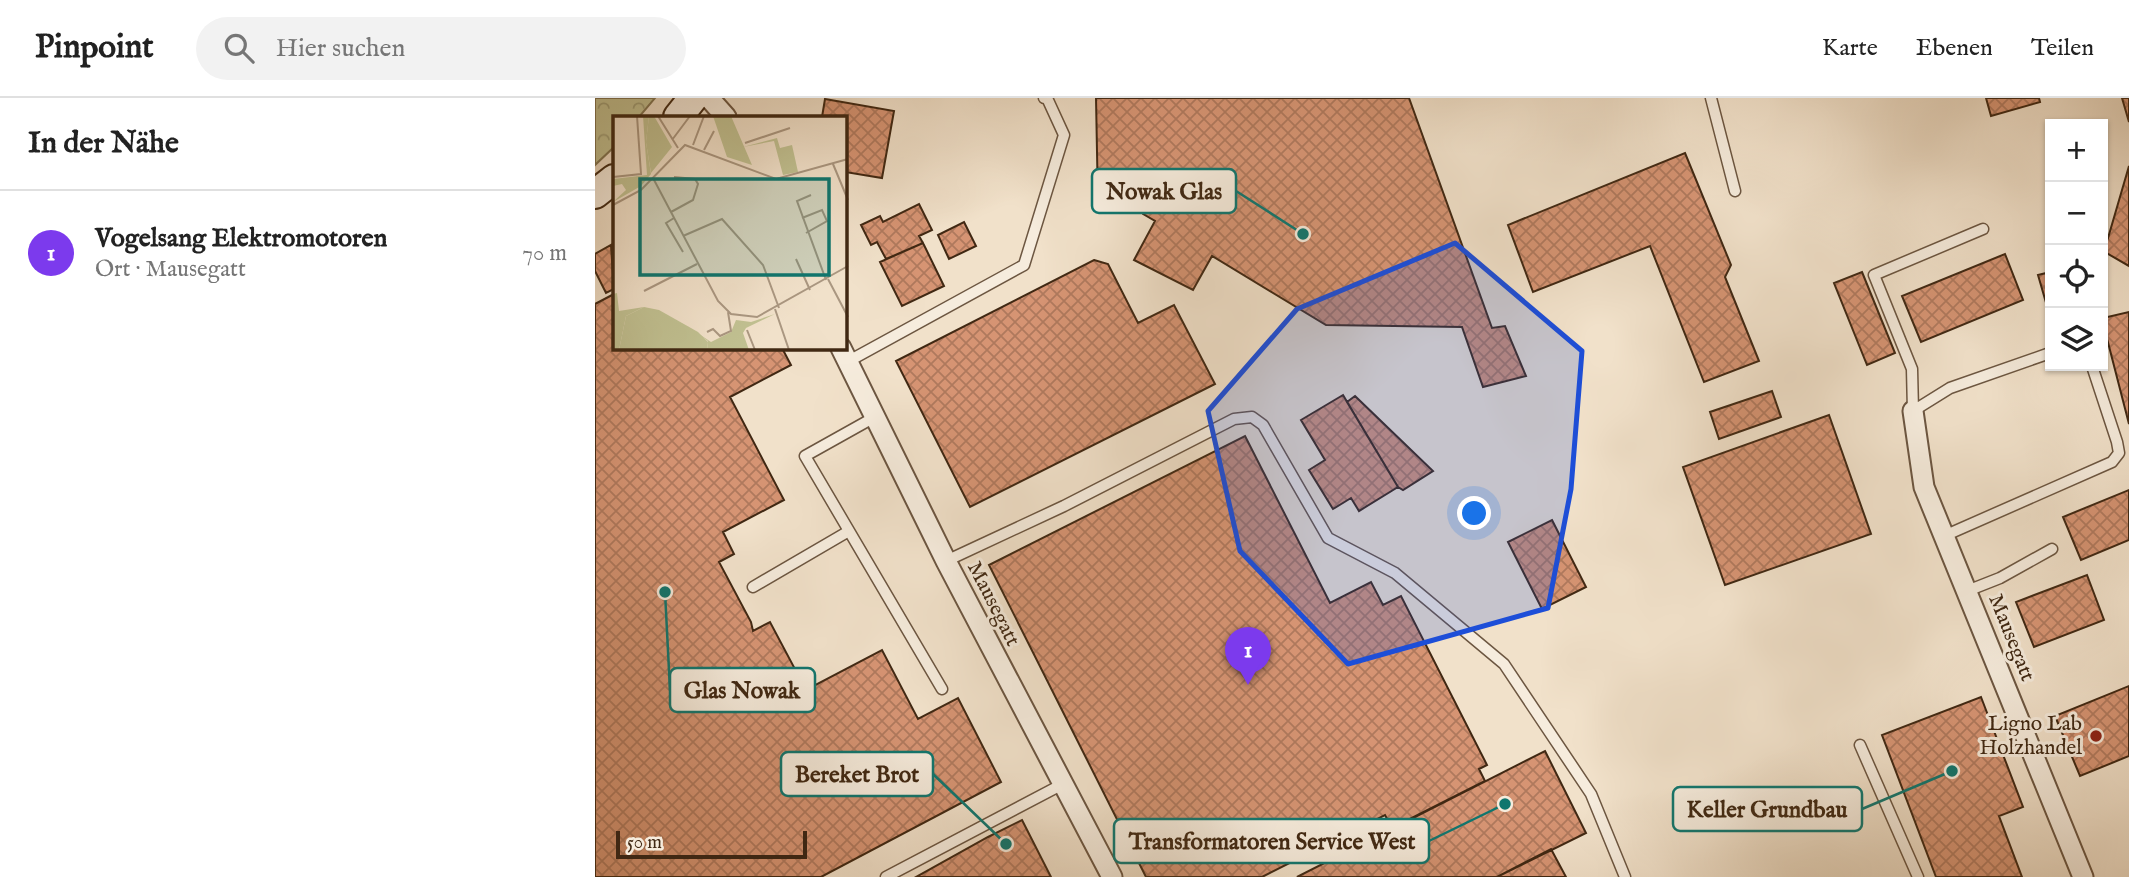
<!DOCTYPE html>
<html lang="de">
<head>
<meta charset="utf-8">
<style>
	:root { --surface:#fff; --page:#f2f2f2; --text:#222; --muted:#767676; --line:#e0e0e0; --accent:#7c3aed }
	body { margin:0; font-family:"IM FELL English",serif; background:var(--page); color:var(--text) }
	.controls { position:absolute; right:21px; top:21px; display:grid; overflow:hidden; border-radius:0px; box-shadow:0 2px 5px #0004 }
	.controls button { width:63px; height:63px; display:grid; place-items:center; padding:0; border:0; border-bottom:2px solid var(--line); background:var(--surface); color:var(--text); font:35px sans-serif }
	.scale { position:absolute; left:21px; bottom:18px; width:191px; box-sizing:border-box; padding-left:7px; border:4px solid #402813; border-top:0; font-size:19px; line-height:24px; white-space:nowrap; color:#402813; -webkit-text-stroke:5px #f6ecdd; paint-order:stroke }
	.you { position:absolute; left:880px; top:416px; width:24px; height:24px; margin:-18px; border:5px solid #fff; border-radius:50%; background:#1a73e8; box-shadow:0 0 0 10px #1a73e833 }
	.badge { display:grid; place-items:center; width:46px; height:46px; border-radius:50%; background:var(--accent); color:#fff; font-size:23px; font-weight:700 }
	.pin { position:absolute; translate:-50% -58px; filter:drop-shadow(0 2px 4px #0008) }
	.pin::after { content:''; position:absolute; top:37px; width:24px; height:21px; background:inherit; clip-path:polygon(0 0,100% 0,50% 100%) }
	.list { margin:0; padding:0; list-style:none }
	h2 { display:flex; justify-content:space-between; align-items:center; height:91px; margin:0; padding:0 28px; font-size:30px }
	h2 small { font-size:23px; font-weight:400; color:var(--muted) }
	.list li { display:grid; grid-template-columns:46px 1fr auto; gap:21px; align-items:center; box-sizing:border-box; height:126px; padding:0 28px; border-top:2px solid var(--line) }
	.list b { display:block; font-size:26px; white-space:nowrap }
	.list p { margin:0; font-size:23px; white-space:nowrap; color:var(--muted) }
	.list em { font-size:23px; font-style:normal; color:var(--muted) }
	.icon { flex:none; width:38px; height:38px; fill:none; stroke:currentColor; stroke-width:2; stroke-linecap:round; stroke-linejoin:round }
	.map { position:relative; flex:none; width:1534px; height:779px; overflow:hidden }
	header { display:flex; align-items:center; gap:42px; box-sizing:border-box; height:98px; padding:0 35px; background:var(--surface); border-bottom:2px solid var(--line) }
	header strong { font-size:33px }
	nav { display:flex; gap:38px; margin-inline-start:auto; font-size:24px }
	.search { width:490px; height:63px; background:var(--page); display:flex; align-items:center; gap:18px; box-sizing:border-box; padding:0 24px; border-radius:38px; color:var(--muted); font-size:26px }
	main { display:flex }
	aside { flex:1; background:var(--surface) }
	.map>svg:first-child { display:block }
</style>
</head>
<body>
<header>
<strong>Pinpoint</strong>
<div class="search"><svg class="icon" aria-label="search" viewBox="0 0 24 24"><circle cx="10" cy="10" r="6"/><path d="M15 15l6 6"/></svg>Hier suchen</div>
<nav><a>Karte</a><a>Ebenen</a><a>Teilen</a></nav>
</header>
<main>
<aside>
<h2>In der Nähe<small></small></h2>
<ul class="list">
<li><span class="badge">1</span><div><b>Vogelsang Elektromotoren</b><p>Ort · Mausegatt</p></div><em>70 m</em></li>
</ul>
</aside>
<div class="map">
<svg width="1534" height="779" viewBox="0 0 1534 779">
	<defs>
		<pattern id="forest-crowns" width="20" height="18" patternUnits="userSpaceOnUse" patternTransform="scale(1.75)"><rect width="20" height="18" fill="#c1c192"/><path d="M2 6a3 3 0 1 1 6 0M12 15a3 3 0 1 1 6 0" fill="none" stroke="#9e9d76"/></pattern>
		<pattern id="building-cross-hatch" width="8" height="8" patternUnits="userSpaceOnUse" patternTransform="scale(1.75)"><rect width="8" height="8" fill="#d69473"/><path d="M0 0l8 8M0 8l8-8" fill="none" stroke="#af795d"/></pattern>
	</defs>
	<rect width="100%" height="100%" fill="#f1e1ca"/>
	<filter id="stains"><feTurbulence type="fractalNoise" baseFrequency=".00286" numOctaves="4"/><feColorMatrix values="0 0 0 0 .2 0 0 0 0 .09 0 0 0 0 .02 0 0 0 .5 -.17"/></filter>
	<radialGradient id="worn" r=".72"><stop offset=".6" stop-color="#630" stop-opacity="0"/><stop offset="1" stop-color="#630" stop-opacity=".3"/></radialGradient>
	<path fill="url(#forest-crowns)" stroke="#807452" stroke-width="2" d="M0 0H60L44 19H19V49L0 67Z"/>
	<path fill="url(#building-cross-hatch)" stroke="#402813" stroke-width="2" d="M501 0H814L897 230 910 228 931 278 888 289 867 229 731 227 617 158 598 192 539 162 560 123 548 116 547 107H503Z
		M1391 0H1444L1445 4 1396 18Z
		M1527 0H1534V24Z
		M230 1 299 13 287 80 250 74V19H227Z
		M1090 55 1136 167 1130 179 1164 263 1109 284 1055 148 938 194 913 127Z
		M1534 68V168L1508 153V136L1513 140Z
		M324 106 337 132 324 138 328 145 291 161 282 144 276 147 266 127 285 118 288 124Z
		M369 124 381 148 354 161 343 137Z
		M328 145 349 188 307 208 285 164Z
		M16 147 19 191 11 195 0 173V156Z
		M1410 156 1428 202 1326 244 1307 198Z
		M499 162 513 166 543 225 579 207 620 286 375 409 301 263Z
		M1267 174 1300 255 1272 267 1239 185Z
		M1455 174V215H1454L1443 177Z
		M19 196V250H187L196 267 135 299 189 402 128 434 139 456 124 464 156 524 158 533 175 524 211 592 287 552 323 621 363 600 406 684 226 779H0V206Z
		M1534 214V326L1508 225V220Z
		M1177 293 1186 319 1124 341 1115 314Z
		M748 297 803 389 764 413 756 400 738 411 714 372 730 362 706 322Z
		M760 298 838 373 808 392 803 389 752 304Z
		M1234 317 1276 436 1130 487 1088 369Z
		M650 338 735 505 776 484 788 507 806 498 892 667 884 671 890 683 797 730 790 717 667 779H551L394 467Z
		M1534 392V442L1486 462 1468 419Z
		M957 422 991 489 947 511 913 444Z
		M1492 477 1509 522 1439 549 1421 504Z
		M1534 588V658L1485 678 1460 618Z
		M1386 599 1428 709 1404 718 1427 779H1341L1287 637Z
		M950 653 991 735 902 779H702Z
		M427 722 456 779H321L393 739Z
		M956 751 971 779H902Z"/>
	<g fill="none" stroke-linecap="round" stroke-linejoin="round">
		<g stroke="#6c5641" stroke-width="13">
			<path id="lane" d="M1116 0 1140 93
				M252 264 429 167 469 37 452 0H449
				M1318 313 1317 271 1279 177 1388 131
				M1318 313 1355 290 1455 255
				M278 320 210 358 347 591
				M1349 438 1517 364 1524 355 1522 344 1497 268
				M351 463 469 408 639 321 657 319 668 327 733 440 800 475 909 566 996 696 1030 779
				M158 489 254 433
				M1372 493 1405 480 1457 451
				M1265 647 1323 779
				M291 779 466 687"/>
		</g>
		<g stroke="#6c5641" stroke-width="23">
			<path id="street" d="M114 0 131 19
				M246 250 351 463 517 779
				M1318 313 1329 389 1488 779"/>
		</g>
		<g stroke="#402813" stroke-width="32">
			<path id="secondary" d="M83 19 98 0
				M0 96 19 81"/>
		</g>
		<use href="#lane" stroke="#f6ecdd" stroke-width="10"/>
		<use href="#street" stroke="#f6ecdd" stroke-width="19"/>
		<use href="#secondary" stroke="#f6ecdd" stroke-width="28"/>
	</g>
	<path fill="#1d4ed8" fill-opacity="0.2" stroke="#1d4ed8" stroke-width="5" stroke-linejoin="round" d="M860 145 987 253 976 391 953 510 753 566 645 453 613 313 702 211Z"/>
	<circle fill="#8f2418" stroke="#f6ecdd" stroke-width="2.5" cx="1501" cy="638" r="7"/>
	<g text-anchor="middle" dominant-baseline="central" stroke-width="6" stroke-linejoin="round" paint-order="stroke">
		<g font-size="21" fill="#402813" stroke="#f6ecdd">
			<text transform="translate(398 506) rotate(63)">Mausegatt</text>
			<text transform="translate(1416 540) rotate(68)">Mausegatt</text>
		</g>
		<g font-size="21" fill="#402813" stroke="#f6ecdd" text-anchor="end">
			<text x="1487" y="626">Ligno Lab<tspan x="1487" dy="24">Holzhandel</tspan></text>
		</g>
	</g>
	<g transform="translate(18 18)">
		<rect width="234" height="234" fill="#f1e1ca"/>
		<path d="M36 0H41L59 31 38 57 33 26ZM164 22 167 32 179 29 185 56 170 59 161 25 130 31ZM4 177 6 195 31 191 13 200 6 234H0V178ZM162 198 133 212 130 217 136 234H94L95 225 71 208 98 226 118 216 123 204 138 206Z" fill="#c1c192"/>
		<path d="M30 0H36L33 26 38 58 28 70 0 86 13 74 9 68 0 70V63L34 59ZM100 0H118L139 49 114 41Z" fill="#c1c192"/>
		<path d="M31 191 46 194 85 216 95 226 94 234H6L13 200Z" fill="#c1c192"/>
		<path fill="none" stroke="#aa9781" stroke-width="2" d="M45 0 65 32M59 24 77 0M132 27 177 12M80 29 91 0M91 34 101 15M220 48 235 84M0 61 28 58 24 0M40 62 105 185 118 198 144 201 235 150M198 79 184 85 213 164M0 89 28 74 72 29 163 63 235 43M58 96 80 84 85 68 82 63 61 61M61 102 53 107 70 136M189 102 209 94 214 105 193 117M70 120 109 103 150 149 166 192M183 143 197 174M215 163 235 201M31 175 84 148M162 193 176 234M134 214 142 234M94 216 100 213 107 220 118 215 115 196"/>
		<path fill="#0f766e" fill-opacity="0.15" stroke="#0f766e" stroke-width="3.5" d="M27 63H216V159H27Z"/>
		<rect width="234" height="234" fill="none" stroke="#402813" stroke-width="3.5"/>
	</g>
	<path fill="none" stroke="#0f766e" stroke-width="2.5" d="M708 136L641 93M70 494L75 592M411 746L338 676M1357 673L1267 711M910 706L834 743"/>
	<g fill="#0f766e" stroke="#f6ecdd" stroke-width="2.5">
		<circle cx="708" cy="136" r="7"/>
		<circle cx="70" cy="494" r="7"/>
		<circle cx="411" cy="746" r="7"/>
		<circle cx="1357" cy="673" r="7"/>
		<circle cx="910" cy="706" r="7"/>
	</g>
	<g fill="#f6ecdd" stroke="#0f766e" stroke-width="2.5">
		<rect x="497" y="71" width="144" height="44" rx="7"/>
		<rect x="75" y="570" width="145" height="44" rx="7"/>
		<rect x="186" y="654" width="152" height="44" rx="7"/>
		<rect x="1078" y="689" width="189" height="44" rx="7"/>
		<rect x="519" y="721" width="315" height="44" rx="7"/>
	</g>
	<g font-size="23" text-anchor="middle" font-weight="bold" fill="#402813">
		<text x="569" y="101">Nowak Glas</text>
		<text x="147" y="600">Glas Nowak</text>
		<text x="262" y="684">Bereket Brot</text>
		<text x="1172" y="719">Keller Grundbau</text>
		<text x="677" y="751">Transformatoren Service West</text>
	</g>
	<rect width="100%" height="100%" filter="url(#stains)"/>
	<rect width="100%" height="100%" fill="url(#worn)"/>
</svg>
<div class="controls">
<button>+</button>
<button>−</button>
<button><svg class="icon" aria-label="locate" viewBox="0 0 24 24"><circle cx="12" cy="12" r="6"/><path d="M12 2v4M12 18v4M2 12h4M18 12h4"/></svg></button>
<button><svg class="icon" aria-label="layers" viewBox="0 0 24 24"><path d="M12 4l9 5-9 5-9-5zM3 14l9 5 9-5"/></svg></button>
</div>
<div class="scale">50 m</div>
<div class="you"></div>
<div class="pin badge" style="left:653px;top:587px">1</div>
</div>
</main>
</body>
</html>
